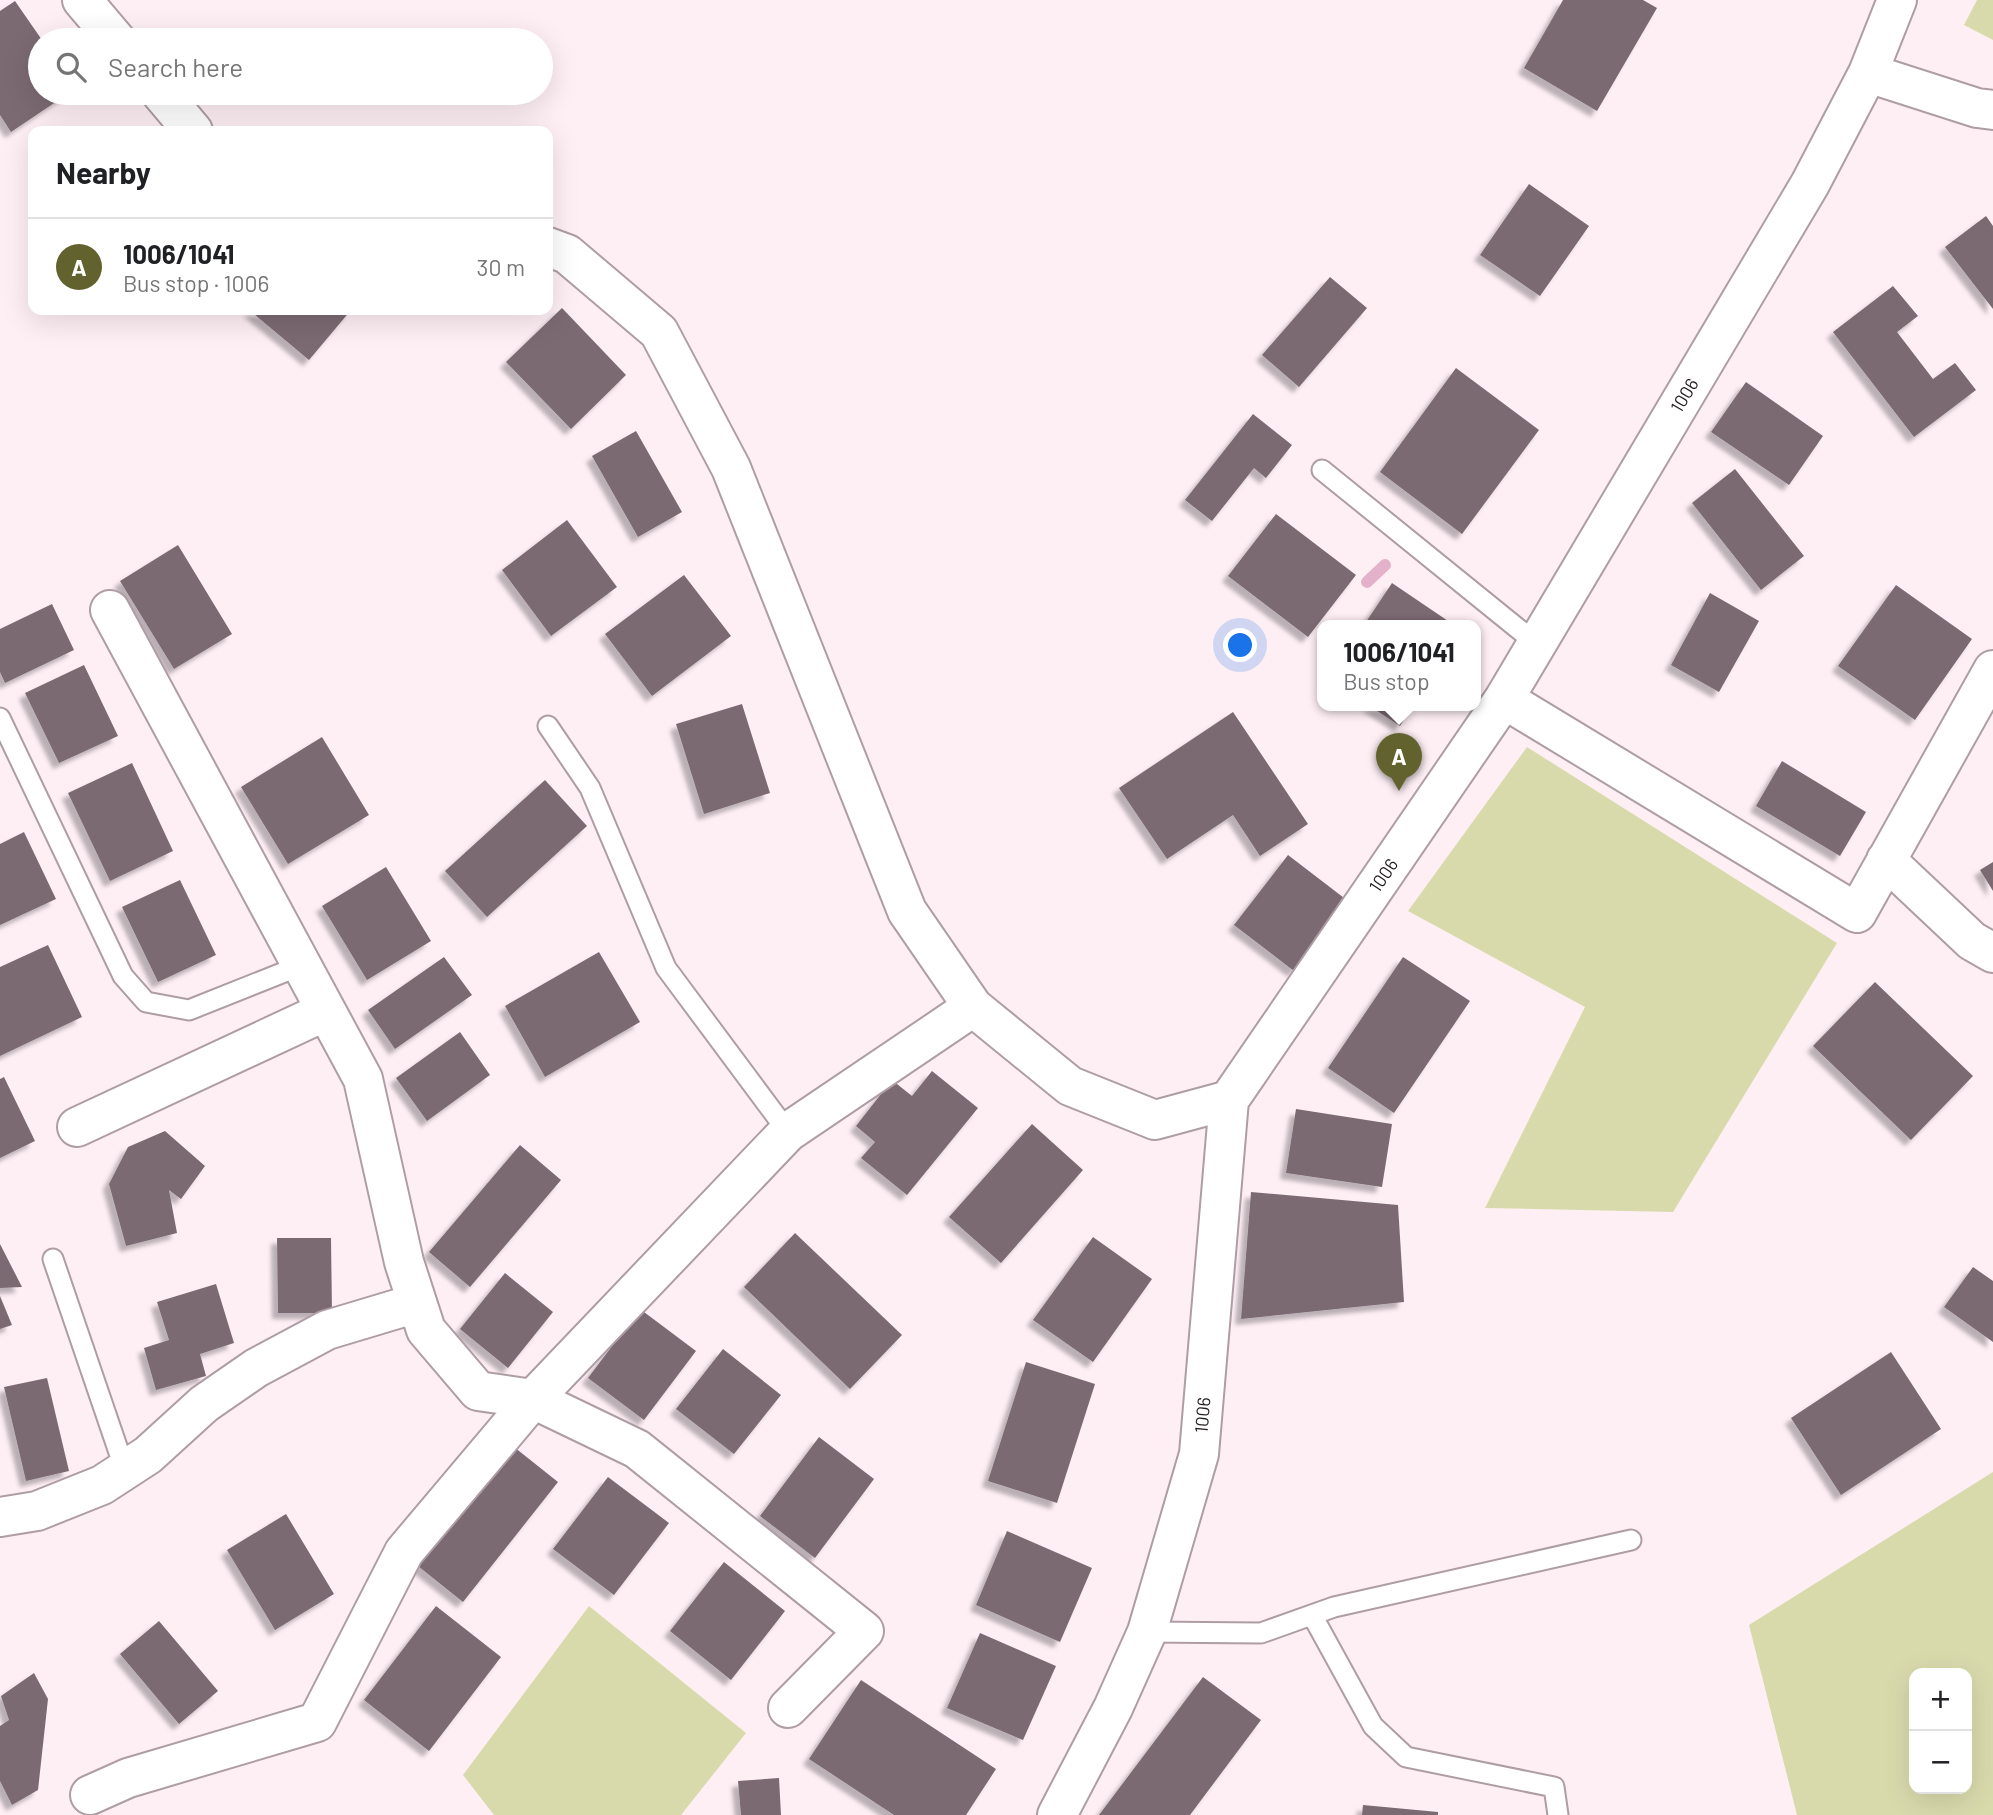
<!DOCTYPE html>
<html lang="en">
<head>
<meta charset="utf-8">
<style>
	:root { --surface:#fff; --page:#f2f2f2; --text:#202124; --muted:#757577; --line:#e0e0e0; --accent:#62622f }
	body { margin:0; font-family:Barlow,sans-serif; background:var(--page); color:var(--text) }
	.controls { position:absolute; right:21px; bottom:21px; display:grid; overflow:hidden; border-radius:14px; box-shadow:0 7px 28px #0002 }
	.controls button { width:63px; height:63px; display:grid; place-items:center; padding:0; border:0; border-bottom:2px solid var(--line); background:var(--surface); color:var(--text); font:35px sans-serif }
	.you { position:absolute; left:1241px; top:646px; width:24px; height:24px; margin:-18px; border:5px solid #fff; border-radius:50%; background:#1a73e8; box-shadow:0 0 0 10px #1a73e833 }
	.badge { display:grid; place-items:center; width:46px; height:46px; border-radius:50%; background:var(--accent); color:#fff; font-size:23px; font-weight:700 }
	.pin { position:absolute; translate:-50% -58px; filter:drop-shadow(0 2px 4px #0008) }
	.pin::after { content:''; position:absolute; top:37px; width:24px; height:21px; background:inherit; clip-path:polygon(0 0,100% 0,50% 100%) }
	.popup { position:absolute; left:1317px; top:620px; width:164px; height:91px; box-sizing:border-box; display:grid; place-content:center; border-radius:14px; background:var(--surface); filter:drop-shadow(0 2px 5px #0005); font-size:23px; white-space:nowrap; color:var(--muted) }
	.popup b { font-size:26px; color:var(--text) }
	.popup::after { content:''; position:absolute; left:50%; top:100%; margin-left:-14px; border:14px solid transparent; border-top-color:var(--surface) }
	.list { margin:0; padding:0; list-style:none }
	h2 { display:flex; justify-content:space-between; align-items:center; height:91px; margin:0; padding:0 28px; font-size:30px }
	h2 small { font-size:23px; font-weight:400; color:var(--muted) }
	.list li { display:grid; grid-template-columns:46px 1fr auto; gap:21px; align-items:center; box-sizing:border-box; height:98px; padding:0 28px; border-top:2px solid var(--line) }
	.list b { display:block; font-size:26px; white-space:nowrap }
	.list p { margin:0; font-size:23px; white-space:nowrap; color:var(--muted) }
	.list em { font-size:23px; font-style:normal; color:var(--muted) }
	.icon { flex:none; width:38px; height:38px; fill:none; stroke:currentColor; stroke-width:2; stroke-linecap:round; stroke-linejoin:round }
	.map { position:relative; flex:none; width:1993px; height:1815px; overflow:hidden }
	.search { position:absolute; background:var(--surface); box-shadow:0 7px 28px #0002; left:28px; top:28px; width:525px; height:77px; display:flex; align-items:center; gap:18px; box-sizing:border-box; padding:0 24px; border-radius:38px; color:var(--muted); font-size:26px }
	.panel { position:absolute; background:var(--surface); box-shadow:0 7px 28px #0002; left:28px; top:126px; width:525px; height:189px; border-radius:14px }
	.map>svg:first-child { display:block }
</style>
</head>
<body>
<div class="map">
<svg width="1993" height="1815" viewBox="0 0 1993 1815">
	<defs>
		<filter id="shadow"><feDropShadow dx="-6" dy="6" stdDeviation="2" flood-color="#0004"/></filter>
	</defs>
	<rect width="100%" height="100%" fill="#feeff5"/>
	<path fill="#d9daac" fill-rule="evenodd" d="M1977 0H1993V40L1964 25Z
		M1527 747 1837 943 1673 1212 1485 1208 1585 1007 1408 911Z
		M1993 1472V1815H1797L1749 1625ZM1914 1673H1967V1789H1914Z
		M589 1606 746 1733 681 1815H494L463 1775Z"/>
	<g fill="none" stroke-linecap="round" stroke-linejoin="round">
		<path stroke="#e3b1c9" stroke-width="12" d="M1367 582 1385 565"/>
	</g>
	<path fill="#7b6b72" filter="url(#shadow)" d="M1563 0H1643L1657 8 1597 111 1524 68Z
		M15 1 42 40 40 93H69L11 132 0 115V11Z
		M1529 184 1589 226 1540 296 1480 255Z
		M1986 216 1993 226V309L1945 247Z
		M1330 277 1367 308 1299 387 1262 355Z
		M1893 286 1918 316 1897 332 1933 379 1955 363 1976 390 1914 437 1833 332Z
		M562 308 626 375 571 429 506 362Z
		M249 310H351L309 360Z
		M1456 368 1539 430 1462 534 1380 472Z
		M1746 382 1823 436 1789 485 1711 432Z
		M1253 414 1292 445 1266 478 1254 468 1212 521 1185 500Z
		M636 431 682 512 638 537 592 456Z
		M1735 469 1804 556 1761 590 1692 503Z
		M1276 514 1356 575 1308 637 1228 576Z
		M567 520 617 587 551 636 502 570Z
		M178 545 232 634 174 669 120 581Z
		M684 575 731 636 652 696 605 634Z
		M1392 583 1454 625H1364Z
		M1896 585 1972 639 1915 720 1838 666Z
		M1710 593 1759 621 1719 692 1671 665Z
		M52 604 74 650 5 683 0 672V629Z
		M84 665 118 736 59 763 25 693Z
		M742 704 770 793 704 814 676 724Z
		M1368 705H1413L1400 726Z
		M1233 712 1308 824 1260 856 1233 815 1167 859 1119 788Z
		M322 737 369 815 288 864 241 787Z
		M1782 761 1866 812 1840 856 1756 806Z
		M132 763 173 851 110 881 68 793Z
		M545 780 587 826 487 917 445 871Z
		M24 832 56 899 0 925V844Z
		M1288 855 1348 901 1294 971 1234 925Z
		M1993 862V891L1980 870Z
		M386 867 431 941 367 980 322 906Z
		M180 880 216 955 158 982 122 907Z
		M48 945 82 1017 0 1056V967Z
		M599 952 640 1022 545 1077 505 1006Z
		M444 957 472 995 395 1049 368 1010Z
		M1403 957 1470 1001 1394 1113 1328 1068Z
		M1875 982 1973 1076 1911 1140 1813 1046Z
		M460 1032 490 1075 427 1121 396 1078Z
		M932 1071 978 1108 907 1195 861 1158 875 1142 856 1126 892 1080 912 1096Z
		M4 1077 35 1141 0 1158V1079Z
		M1296 1109 1392 1124 1382 1187 1286 1173Z
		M1032 1124 1083 1170 1001 1263 949 1217Z
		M165 1131 205 1166 181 1199 169 1190 177 1233 126 1246 109 1184 128 1147Z
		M520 1145 561 1180 470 1287 429 1252Z
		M1251 1192 1398 1205 1404 1302 1241 1319Z
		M795 1233 902 1335 850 1389 744 1287Z
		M1093 1237 1152 1279 1093 1362 1033 1320Z
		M277 1238H331L332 1313H278Z
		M0 1244 22 1287 0 1288Z
		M1973 1267 1993 1281V1342L1944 1307Z
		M505 1273 553 1312 508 1368 460 1329Z
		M216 1284 234 1343 200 1354 206 1376 156 1390 144 1348 169 1340 157 1302Z
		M0 1296 12 1325 0 1329Z
		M640 1309 696 1351 644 1420 588 1378Z
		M723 1349 781 1395 734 1454 676 1409Z
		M1891 1352 1941 1429 1841 1495 1791 1418Z
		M1026 1362 1095 1384 1057 1503 988 1481Z
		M47 1378 69 1471 26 1481 4 1387Z
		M819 1437 874 1479 815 1558 760 1516Z
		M509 1443 558 1482 463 1602 413 1562Z
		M608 1477 669 1523 614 1595 553 1549Z
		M286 1514 334 1594 275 1630 227 1550Z
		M1007 1531 1092 1568 1060 1642 976 1605Z
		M724 1562 785 1611 731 1680 670 1631Z
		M436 1606 501 1657 429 1751 364 1700Z
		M159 1621 218 1691 179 1724 120 1654Z
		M980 1633 1056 1666 1023 1740 947 1708Z
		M34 1673 48 1699 38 1790 12 1805 0 1781V1726L9 1720 1 1696Z
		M1203 1677 1261 1720 1190 1815H1099Z
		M861 1680 996 1769 966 1815H894L809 1759Z
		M779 1778 781 1815H741L738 1781Z
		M1363 1805 1438 1812V1815H1362Z"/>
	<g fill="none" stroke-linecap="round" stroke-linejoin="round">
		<g stroke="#ae9da5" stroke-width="23">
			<path id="service" d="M1322 470 1537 644
				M0 718 123 976 146 1002 189 1010 302 965
				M548 726 590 788 666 968 788 1132
				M53 1259 125 1470
				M1312 1615 1373 1726 1406 1757 1554 1787 1558 1815
				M1147 1632 1261 1633 1334 1607 1631 1540"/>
		</g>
		<g stroke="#ae9da5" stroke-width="42">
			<path id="minor" d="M82 0 116 40
				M1868 73 1977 108 1993 110
				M161 93 193 131
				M548 247 567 254 659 332 731 468 907 911 973 1007 1070 1086 1155 1120 1229 1100
				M110 610 363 1079 404 1262 426 1330 478 1391 533 1399 637 1449 864 1631 788 1708
				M1504 699 1857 913 1993 670
				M1886 860 1972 941 1993 953
				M77 1127 326 1011
				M0 1517 37 1511 102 1485 148 1455 204 1404 256 1368 327 1330 417 1303
				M90 1795 128 1778 317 1722 404 1552 533 1399 788 1132 973 1007
				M1057 1815 1113 1708 1147 1632 1199 1454 1229 1100 1504 699 1810 184 1868 73 1897 0"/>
		</g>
		<use href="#service" stroke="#fff" stroke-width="19"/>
		<use href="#minor" stroke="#fff" stroke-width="38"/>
	</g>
	<g text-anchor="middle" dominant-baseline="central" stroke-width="7" stroke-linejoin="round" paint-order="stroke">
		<g font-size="18" fill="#221c1f" stroke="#fff">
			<text transform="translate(1684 395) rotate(-59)">1006</text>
			<text transform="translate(1383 875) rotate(-56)">1006</text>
			<text transform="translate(1202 1415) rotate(-85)">1006</text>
		</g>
	</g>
</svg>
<div class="controls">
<button>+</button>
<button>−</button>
</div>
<div class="you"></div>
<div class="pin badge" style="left:1399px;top:791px">A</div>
<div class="popup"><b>1006/1041</b>Bus stop</div>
<div class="search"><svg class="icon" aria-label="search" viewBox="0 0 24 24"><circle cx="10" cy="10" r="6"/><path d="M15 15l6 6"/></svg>Search here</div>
<section class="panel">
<h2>Nearby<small></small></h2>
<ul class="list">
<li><span class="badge">A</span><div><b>1006/1041</b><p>Bus stop · 1006</p></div><em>30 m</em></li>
</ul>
</section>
</div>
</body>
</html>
